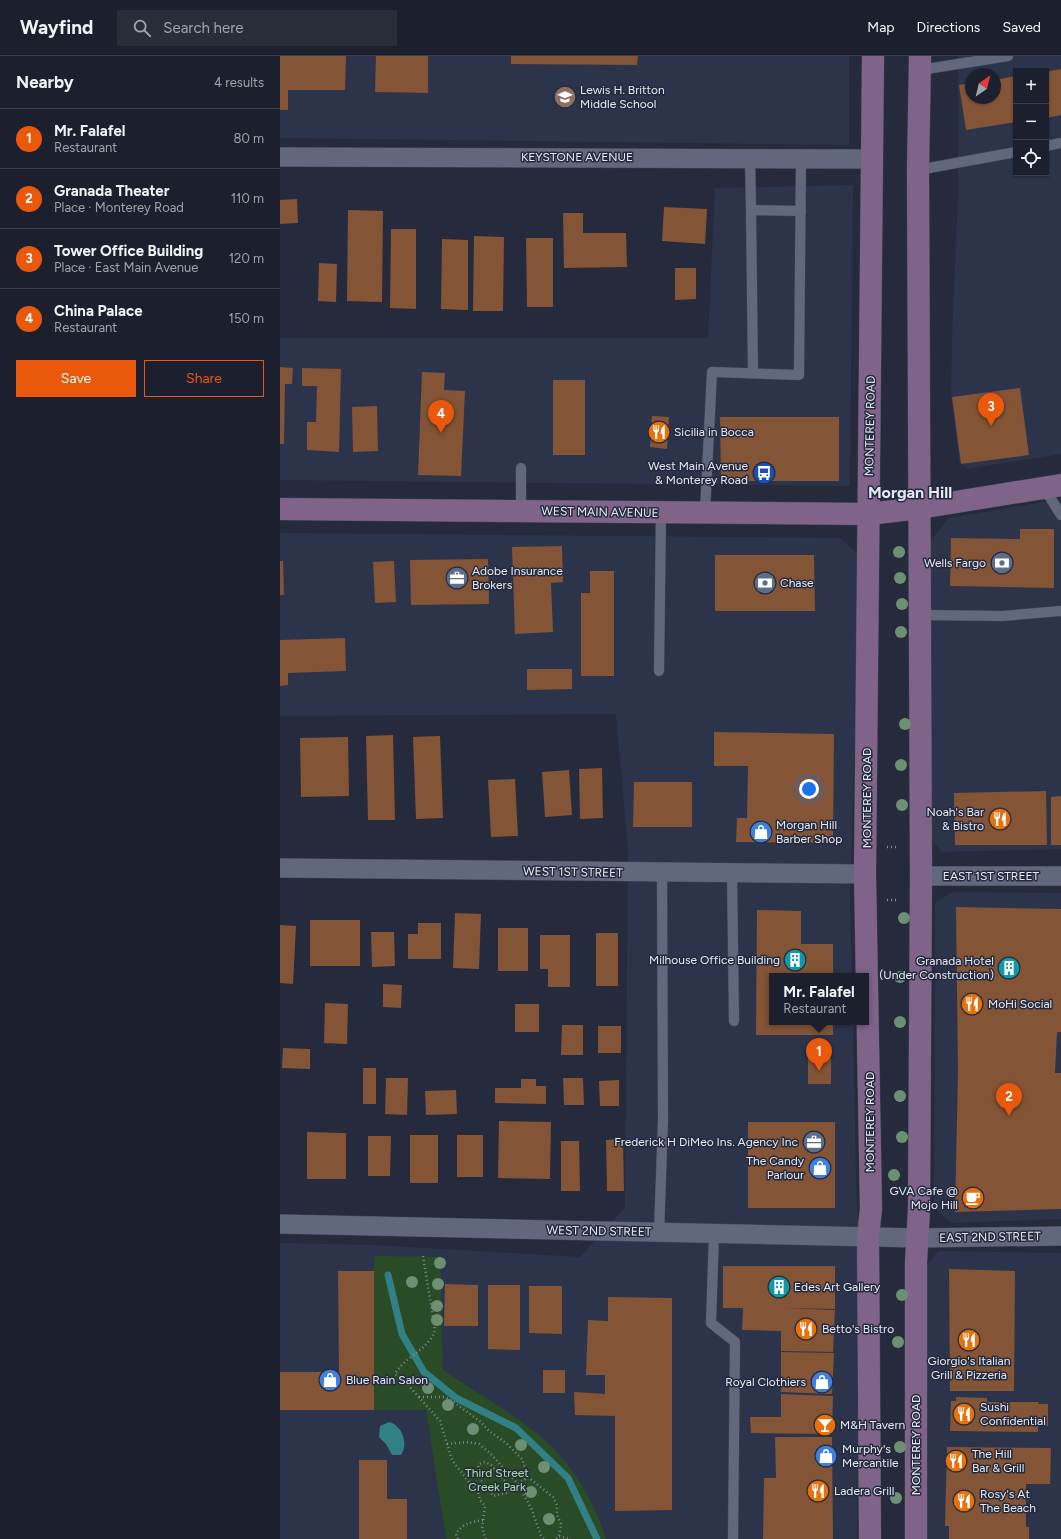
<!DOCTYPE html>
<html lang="en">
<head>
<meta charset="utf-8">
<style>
	:root { --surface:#1c202e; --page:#292d3a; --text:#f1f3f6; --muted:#a0a3aa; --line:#3a3e4a; --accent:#ea580c }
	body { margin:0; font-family:Figtree,sans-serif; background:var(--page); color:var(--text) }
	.controls { position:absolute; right:12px; top:12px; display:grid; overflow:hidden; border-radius:0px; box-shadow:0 1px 3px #0004 }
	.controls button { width:36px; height:36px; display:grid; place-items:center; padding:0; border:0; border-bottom:1px solid var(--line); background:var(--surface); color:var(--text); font:20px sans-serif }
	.compass { position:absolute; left:685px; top:12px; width:36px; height:36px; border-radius:50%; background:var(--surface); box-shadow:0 1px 3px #0004; rotate:35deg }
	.you { position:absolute; left:529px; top:733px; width:14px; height:14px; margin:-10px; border:3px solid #fff; border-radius:50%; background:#1a73e8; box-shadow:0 0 0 6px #1a73e833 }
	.badge { display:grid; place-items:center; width:26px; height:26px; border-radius:50%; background:var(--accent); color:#fff; font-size:13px; font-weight:700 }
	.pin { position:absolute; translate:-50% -33px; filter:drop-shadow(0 1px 2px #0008) }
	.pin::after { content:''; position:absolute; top:21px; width:14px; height:12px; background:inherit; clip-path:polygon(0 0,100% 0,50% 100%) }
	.popup { position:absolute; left:489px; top:917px; width:100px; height:52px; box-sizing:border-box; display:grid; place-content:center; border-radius:0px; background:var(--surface); filter:drop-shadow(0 1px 3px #0005); font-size:13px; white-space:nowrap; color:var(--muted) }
	.popup b { font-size:15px; color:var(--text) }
	.popup::after { content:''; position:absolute; left:50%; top:100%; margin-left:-8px; border:8px solid transparent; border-top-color:var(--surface) }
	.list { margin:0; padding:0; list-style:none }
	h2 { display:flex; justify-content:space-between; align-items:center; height:52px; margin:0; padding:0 16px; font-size:17px }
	h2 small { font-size:13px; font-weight:400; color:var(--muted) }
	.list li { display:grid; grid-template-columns:26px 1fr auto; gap:12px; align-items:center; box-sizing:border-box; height:60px; padding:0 16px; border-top:1px solid var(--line) }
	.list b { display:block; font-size:15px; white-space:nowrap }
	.list p { margin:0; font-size:13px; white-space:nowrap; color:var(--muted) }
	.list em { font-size:13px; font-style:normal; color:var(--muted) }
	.actions { display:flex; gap:8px; padding:12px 16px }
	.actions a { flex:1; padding:9px 0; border:1px solid var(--accent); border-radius:0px; text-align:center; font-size:14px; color:var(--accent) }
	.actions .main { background:var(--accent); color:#fff }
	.icon { flex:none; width:22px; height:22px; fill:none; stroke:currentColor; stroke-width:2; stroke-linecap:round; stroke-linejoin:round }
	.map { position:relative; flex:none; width:781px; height:1483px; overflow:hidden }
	header { display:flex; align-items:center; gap:24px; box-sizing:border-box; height:56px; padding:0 20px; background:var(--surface); border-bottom:1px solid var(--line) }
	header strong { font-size:19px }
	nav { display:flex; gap:22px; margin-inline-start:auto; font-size:14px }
	.search { width:280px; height:36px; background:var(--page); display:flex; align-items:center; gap:10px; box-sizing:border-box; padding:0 14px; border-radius:0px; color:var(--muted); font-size:15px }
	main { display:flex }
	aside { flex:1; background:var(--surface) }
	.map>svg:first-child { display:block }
</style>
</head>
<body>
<header>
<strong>Wayfind</strong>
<div class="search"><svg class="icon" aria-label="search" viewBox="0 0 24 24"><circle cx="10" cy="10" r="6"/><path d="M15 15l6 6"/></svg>Search here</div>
<nav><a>Map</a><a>Directions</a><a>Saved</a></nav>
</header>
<main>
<aside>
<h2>Nearby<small>4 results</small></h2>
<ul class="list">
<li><span class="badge">1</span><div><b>Mr. Falafel</b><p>Restaurant</p></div><em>80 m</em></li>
<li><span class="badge">2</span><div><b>Granada Theater</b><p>Place · Monterey Road</p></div><em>110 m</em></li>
<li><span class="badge">3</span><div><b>Tower Office Building</b><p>Place · East Main Avenue</p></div><em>120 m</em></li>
<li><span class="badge">4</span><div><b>China Palace</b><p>Restaurant</p></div><em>150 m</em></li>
</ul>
<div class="actions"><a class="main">Save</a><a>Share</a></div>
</aside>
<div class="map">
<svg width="781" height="1483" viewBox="0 0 781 1483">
	<rect width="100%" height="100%" fill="#252b3d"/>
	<path fill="#2c344c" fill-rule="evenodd" d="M0 0H569V89L0 82Z
		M678 0H781V398L687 413 679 406 671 338 672 284 678 137ZM736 15H766V117H736ZM691 18H715V42H691Z
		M573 129 570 430 0 424V282H428L435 132Z
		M781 443V793L661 796 648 778 651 484 669 462Z
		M0 477 560 482 580 500 570 841 572 920H492V966H573L576 1123 578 1168 577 1211 578 1394 577 1483H0V1187L94 1189 300 1201 345 1151 348 794 336 658 0 660Z
		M672 836 781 837V1163L672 1167 654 1152 655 847Z
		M658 1195 781 1197V1483H639L643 1215Z"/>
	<path fill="#294b25" d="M94 1200 160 1201 163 1314C197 1337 247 1365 275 1394 298 1419 316 1450 326 1483H166L146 1354H94Z"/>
	<path fill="#318085" d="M109 1366C122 1369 129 1388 121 1399H112L106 1388 99 1381 100 1370Z"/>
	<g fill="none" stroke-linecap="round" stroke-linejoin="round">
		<path stroke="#318085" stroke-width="7" d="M108 1219 122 1278 144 1316 176 1342 236 1372 288 1422 317 1483"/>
	</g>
	<path fill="#835436" d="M0 0H66L65 34H8V54H0Z
		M96 0H148V37L95 36Z
		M231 0H358L357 9 231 8Z
		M781 13V59L766 62V16Z
		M736 20V66L686 74 679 29 691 27V42H715V24Z
		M17 143 18 167 0 168V144Z
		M384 151 427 153 425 188 382 185Z
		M68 154 103 155 102 246 67 245Z
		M283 157H303V177H346L347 211 284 212Z
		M111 173H136V253L110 252Z
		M194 180 224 181 223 255H193Z
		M246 182H273V251H247Z
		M162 183 188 184V254L161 253Z
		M39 207 57 208 56 246 38 245Z
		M395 212H416V243L395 244Z
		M0 311 13 312 12 328H5L4 388H0Z
		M22 312 61 313 59 396 27 394V366H36L37 330H22Z
		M142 316 165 317 164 334 185 335 181 420 138 419Z
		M273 324H305V399H273Z
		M740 332 749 399 681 408 672 341Z
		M97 350 98 395 73 396 72 351Z
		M372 360 389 361 387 393 370 391Z
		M440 361H559V425H441Z
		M740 473H774V532L670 530 671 482 740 483Z
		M282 490 283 526 271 527 273 576 235 578 232 491Z
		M435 499H534L535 555H435Z
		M208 503 209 548 131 549 130 504Z
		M0 505H3L4 539H0Z
		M114 505 116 546 95 547 93 506Z
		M310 515H334V620H301V537H310Z
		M65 582 66 615 8 617V629L0 630V584Z
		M247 613H292V633L247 634Z
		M434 676 554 678 553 787 456 786 457 762H467L468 710H434Z
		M113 679 115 764H88L86 680Z
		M160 680 163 762 136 763 133 681Z
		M68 681 69 740 21 741 20 682Z
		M322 712 323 762 300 763 299 713Z
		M289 714 292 759 265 761 262 716Z
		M235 723 238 780 211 781 208 724Z
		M354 726H412V771H353Z
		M766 735 767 789H675L674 737Z
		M781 740V789H771V741Z
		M676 851 781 853V976H777L775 1017H781V1153L675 1156 678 1016Z
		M477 854 521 855V888H553V920H492V966H553V979H476Z
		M175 857 201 858 199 913 173 912Z
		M30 864H80V910H30Z
		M138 867H161V903H128V878H138Z
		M0 869 16 870 13 928 0 927Z
		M218 872H248V915H218Z
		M91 876H114L115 910 92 911Z
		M316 877H338V930H316Z
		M260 879H290V931H268V913H260Z
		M103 928 122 929 121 952 103 951Z
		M45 947 68 948 67 988 44 987Z
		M235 948H259V976H235Z
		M282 969H303V999H281Z
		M318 970H341V997H318Z
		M3 992 30 993V1013L2 1012Z
		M528 1001 551 1002V1028H528Z
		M83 1012H96V1048H83Z
		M106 1022H128L127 1059 105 1058Z
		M283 1022H303L304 1049H284Z
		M241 1023H256V1030H266V1048L215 1047V1032H241Z
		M339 1024V1050H320L319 1025Z
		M176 1034 177 1058 146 1059 145 1035Z
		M219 1065 271 1066 270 1123 218 1122Z
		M468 1066H555V1152H468Z
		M27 1076 66 1077V1123H27Z
		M130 1079H158V1127H130Z
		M177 1079H203V1121H177Z
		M88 1080H111L110 1120H88Z
		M343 1083 344 1135H327L326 1084Z
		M281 1085H299L300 1135H281Z
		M443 1210H555V1253L505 1252 555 1254 553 1296 501 1295V1275L462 1274 463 1252H443Z
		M669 1213 735 1215 734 1335H670Z
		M58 1215H94V1354H0V1316H59Z
		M165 1228 198 1229V1270H164Z
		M208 1229H240V1294L208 1293Z
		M249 1230H282V1278L249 1277Z
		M328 1241 392 1242V1454L335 1455V1360L295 1359 294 1336 325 1338V1319H306L308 1264 328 1265Z
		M501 1296 554 1297 552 1338 501 1336Z
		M263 1314H285V1337H263Z
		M501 1338 553 1340 552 1378 471 1377 470 1361H501Z
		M676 1341 707 1342V1346H759L758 1348H768V1370H758V1376L670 1375 671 1345H676Z
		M495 1381H552L553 1483H483L484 1422H496Z
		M667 1391 771 1392 770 1428H746V1471H749V1483H669V1470H665Z
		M79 1404H107V1443H127V1483H79Z"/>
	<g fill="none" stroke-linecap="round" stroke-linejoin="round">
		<g stroke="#414656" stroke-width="11">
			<path id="service" d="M640 14 728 0
				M766 90 781 87
				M470 101 471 154
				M638 114 736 96
				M473 317 471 154 521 155
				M241 412V455
				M764 432 781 459
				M425 456 432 316 519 319 521 102
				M640 559 722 560 781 555
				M379 615 381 456
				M452 816 454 965
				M379 1176 383 1064 382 817
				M434 1177 431 1267 455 1286 453 1483"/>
		</g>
		<g stroke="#414656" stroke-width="20">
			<path id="minor" d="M0 101 593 103
				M0 812 585 818
				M641 820H781
				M0 1168 638 1182 781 1180"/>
		</g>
		<g stroke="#414656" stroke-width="23">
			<path id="secondary" d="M0 453 589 458 639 452 781 429
				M590 1483 588 1180 591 1153 585 818 593 0
				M636 1483V1206L639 1153 641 820 638 114 640 0"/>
		</g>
		<path stroke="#838897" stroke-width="2.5" stroke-dasharray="1 3" stroke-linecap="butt" d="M607 791H618
			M607 844H618
			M143 1200 155 1274C148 1295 125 1300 115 1318L123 1323 160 1365 172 1404 188 1425 198 1435 200 1444 205 1450 202 1472 206 1483
			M139 1341H165L172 1345 201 1366 209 1375 226 1387 242 1403 248 1421 273 1441 277 1449V1459L281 1468 279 1480 276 1483
			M167 1388 187 1386 199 1388 211 1398 238 1428 252 1454 261 1480 265 1483
			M238 1428 248 1421
			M198 1435 205 1429 213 1440 227 1437 230 1431 211 1409 205 1406 199 1408 197 1419 205 1429
			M279 1480 291 1483
			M178 1483 176 1478C183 1467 191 1466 204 1464"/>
		<use href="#service" stroke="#61687d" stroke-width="10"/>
		<use href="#minor" stroke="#61687d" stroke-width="19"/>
		<use href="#secondary" stroke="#806389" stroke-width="22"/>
	</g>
	<g fill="#6d9073">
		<circle cx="619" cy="496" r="6"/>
		<circle cx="620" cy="522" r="6"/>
		<circle cx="622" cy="548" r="6"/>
		<circle cx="621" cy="576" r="6"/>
		<circle cx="625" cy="668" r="6"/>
		<circle cx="621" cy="709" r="6"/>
		<circle cx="622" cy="749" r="6"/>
		<circle cx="624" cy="862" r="6"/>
		<circle cx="620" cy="921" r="6"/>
		<circle cx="620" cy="966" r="6"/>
		<circle cx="620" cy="1040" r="6"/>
		<circle cx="622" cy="1081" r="6"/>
		<circle cx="614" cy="1119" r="6"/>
		<circle cx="160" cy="1207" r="6"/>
		<circle cx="132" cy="1226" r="6"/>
		<circle cx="158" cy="1228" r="6"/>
		<circle cx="622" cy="1239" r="6"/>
		<circle cx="157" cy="1250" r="6"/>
		<circle cx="157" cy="1264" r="6"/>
		<circle cx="618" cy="1286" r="6"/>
		<circle cx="148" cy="1332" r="6"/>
		<circle cx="168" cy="1349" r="6"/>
		<circle cx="193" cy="1373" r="6"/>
		<circle cx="241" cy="1389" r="6"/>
		<circle cx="620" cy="1391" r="6"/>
		<circle cx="264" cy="1411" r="6"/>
		<circle cx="251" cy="1436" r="6"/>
		<circle cx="616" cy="1442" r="6"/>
		<circle cx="269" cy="1463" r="6"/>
	</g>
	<defs>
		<g id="school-disc" transform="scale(1.15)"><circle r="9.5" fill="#8d6e63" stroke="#252b3d"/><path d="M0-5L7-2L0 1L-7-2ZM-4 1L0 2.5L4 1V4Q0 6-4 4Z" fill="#fff"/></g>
		<g id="restaurant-disc" transform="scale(1.15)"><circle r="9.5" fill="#e8710a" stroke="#252b3d"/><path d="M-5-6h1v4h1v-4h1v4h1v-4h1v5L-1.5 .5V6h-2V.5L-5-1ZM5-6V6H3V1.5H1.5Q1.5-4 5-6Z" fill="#fff"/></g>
		<g id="bus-disc" transform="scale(1.15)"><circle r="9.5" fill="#1a4fb4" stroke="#252b3d"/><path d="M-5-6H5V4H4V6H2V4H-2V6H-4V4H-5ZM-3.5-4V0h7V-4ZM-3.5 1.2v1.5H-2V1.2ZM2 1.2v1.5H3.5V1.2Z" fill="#fff"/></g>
		<g id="bank-disc" transform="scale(1.15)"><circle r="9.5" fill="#5c6f8a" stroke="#252b3d"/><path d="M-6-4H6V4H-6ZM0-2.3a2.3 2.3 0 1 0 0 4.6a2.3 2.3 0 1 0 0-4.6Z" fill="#fff"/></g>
		<g id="office-disc" transform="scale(1.15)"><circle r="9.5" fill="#5c6f8a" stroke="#252b3d"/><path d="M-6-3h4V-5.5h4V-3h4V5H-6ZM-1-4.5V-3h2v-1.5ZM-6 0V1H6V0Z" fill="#fff"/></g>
		<g id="shop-disc" transform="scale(1.15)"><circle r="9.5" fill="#3f7fe0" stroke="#252b3d"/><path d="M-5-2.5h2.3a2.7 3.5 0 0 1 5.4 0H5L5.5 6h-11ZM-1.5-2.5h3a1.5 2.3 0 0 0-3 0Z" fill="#fff"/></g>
		<g id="building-disc" transform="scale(1.15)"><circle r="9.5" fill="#0f9aa8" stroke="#252b3d"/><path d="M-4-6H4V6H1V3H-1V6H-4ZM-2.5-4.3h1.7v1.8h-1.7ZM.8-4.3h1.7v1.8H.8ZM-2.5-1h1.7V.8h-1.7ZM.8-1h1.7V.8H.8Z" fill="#fff"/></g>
		<g id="cafe-disc" transform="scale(1.15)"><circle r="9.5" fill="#e8710a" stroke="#252b3d"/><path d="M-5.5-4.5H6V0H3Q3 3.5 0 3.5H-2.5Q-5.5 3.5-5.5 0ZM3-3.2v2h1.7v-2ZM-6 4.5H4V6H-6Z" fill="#fff"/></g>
		<g id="bar-disc" transform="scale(1.15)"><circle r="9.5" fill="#e8710a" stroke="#252b3d"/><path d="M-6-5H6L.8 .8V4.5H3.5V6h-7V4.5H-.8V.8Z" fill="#fff"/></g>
	</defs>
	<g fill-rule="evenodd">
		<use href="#school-disc" x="285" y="41"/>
		<use href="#restaurant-disc" x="379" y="376"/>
		<use href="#bus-disc" x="484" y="417"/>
		<use href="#bank-disc" x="722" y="507"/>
		<use href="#office-disc" x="177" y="522"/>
		<use href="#bank-disc" x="485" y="527"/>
		<use href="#restaurant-disc" x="720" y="763"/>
		<use href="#shop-disc" x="481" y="776"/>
		<use href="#building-disc" x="515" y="904"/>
		<use href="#building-disc" x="729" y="912"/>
		<use href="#restaurant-disc" x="692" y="948"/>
		<use href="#office-disc" x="534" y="1086"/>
		<use href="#shop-disc" x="540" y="1112"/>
		<use href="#cafe-disc" x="693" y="1142"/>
		<use href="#building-disc" x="499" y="1231"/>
		<use href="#restaurant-disc" x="526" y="1273"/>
		<use href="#restaurant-disc" x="689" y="1284"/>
		<use href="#shop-disc" x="50" y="1324"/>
		<use href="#shop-disc" x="542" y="1326"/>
		<use href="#restaurant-disc" x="684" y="1358"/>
		<use href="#bar-disc" x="545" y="1369"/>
		<use href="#shop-disc" x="546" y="1400"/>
		<use href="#restaurant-disc" x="676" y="1405"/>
		<use href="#restaurant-disc" x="538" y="1435"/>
		<use href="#restaurant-disc" x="684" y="1445"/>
	</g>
	<g text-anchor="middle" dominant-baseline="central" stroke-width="3" stroke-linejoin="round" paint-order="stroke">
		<g font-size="12" fill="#e4e9f5" stroke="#252b3d" text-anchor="start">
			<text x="300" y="34">Lewis H. Britton<tspan x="300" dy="14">Middle School</tspan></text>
			<text x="394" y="376">Sicilia in Bocca</text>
			<text x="468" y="410" text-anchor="end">West Main Avenue<tspan x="468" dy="14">&amp; Monterey Road</tspan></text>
			<text x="706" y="507" text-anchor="end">Wells Fargo</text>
			<text x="192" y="515">Adobe Insurance<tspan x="192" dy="14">Brokers</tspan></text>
			<text x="500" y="527">Chase</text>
			<text x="704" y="756" text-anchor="end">Noah's Bar<tspan x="704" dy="14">&amp; Bistro</tspan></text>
			<text x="496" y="769">Morgan Hill<tspan x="496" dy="14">Barber Shop</tspan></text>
			<text x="500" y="904" text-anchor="end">Milhouse Office Building</text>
			<text x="714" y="905" text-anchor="end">Granada Hotel<tspan x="714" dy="14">(Under Construction)</tspan></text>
			<text x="708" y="948">MoHi Social</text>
			<text x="518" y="1086" text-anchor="end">Frederick H DiMeo Ins. Agency Inc</text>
			<text x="524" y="1105" text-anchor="end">The Candy<tspan x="524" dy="14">Parlour</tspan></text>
			<text x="678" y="1135" text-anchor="end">GVA Cafe @<tspan x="678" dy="14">Mojo Hill</tspan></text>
			<text x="514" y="1231">Edes Art Gallery</text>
			<text x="542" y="1273">Betto's Bistro</text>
			<text x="689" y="1305" text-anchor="middle">Giorgio's Italian<tspan x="689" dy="14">Grill &amp; Pizzeria</tspan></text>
			<text x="66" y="1324">Blue Rain Salon</text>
			<text x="526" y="1326" text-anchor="end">Royal Clothiers</text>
			<text x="700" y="1351">Sushi<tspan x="700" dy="14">Confidential</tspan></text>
			<text x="560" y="1369">M&amp;H Tavern</text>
			<text x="562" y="1393">Murphy's<tspan x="562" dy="14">Mercantile</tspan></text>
			<text x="692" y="1398">The Hill<tspan x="692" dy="14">Bar &amp; Grill</tspan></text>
			<text x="554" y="1435">Ladera Grill</text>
			<text x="700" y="1438">Rosy's At<tspan x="700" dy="14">The Beach</tspan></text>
		</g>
		<g font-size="12" fill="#e4e9f5" stroke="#252b3d">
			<text x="297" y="101">KEYSTONE AVENUE</text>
			<text transform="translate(590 370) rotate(-89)">MONTEREY ROAD</text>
			<text transform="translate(320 456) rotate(1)">WEST MAIN AVENUE</text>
			<text transform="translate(587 742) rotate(-90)">MONTEREY ROAD</text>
			<text transform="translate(293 816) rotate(1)">WEST 1ST STREET</text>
			<text x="711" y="820">EAST 1ST STREET</text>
			<text transform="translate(590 1066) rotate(-90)">MONTEREY ROAD</text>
			<text transform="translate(319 1175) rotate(1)">WEST 2ND STREET</text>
			<text transform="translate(710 1181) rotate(-1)">EAST 2ND STREET</text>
			<text transform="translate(636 1389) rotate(-90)">MONTEREY ROAD</text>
		</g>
		<g font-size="12" fill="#a8e2a0" stroke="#252b3d">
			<text x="217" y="1417">Third Street<tspan x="217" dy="14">Creek Park</tspan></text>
		</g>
		<g font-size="16" font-weight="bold" fill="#e4e9f5" stroke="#252b3d">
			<text x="630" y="436">Morgan Hill</text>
		</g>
	</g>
</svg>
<div class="controls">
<button>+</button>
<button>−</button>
<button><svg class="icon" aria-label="locate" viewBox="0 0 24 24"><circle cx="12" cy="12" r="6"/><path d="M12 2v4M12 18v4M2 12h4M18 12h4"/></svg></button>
</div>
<svg class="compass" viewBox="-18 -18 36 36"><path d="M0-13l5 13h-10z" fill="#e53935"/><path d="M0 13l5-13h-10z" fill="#a0a3aa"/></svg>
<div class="you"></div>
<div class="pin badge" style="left:539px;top:1015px">1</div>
<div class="popup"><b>Mr. Falafel</b>Restaurant</div>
<div class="pin badge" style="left:729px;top:1060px">2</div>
<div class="pin badge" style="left:711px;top:370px">3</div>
<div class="pin badge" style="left:161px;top:377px">4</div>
</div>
</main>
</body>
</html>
